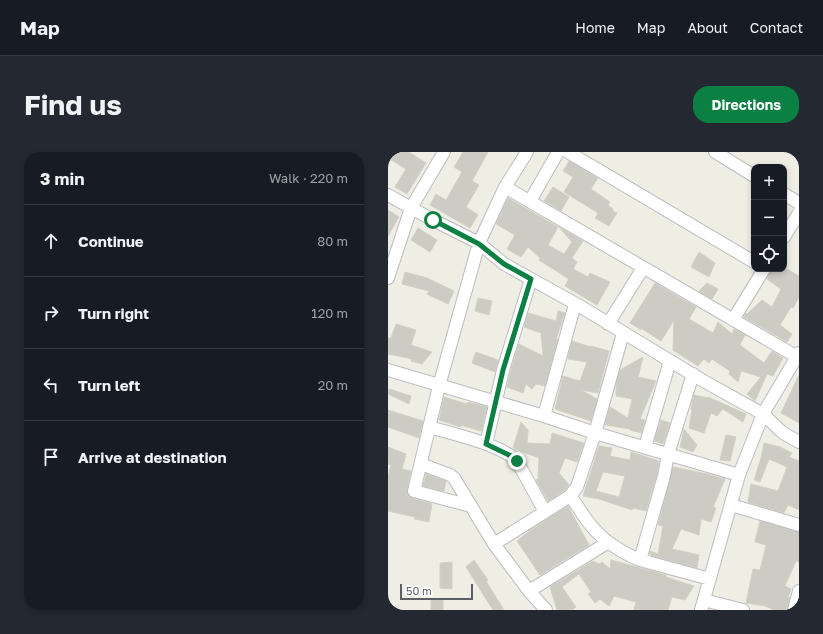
<!DOCTYPE html>
<html lang="en">
<head>
<meta charset="utf-8">
<style>
	:root { --surface:#171b24; --page:#242831; --text:#f1f3f6; --muted:#9ea1a6; --line:#363941; --accent:#0b8043 }
	body { margin:0; font-family:"Golos Text",sans-serif; background:var(--page); color:var(--text) }
	.controls { position:absolute; right:12px; top:12px; display:grid; overflow:hidden; border-radius:8px; box-shadow:0 2px 6px #0003 }
	.controls button { width:36px; height:36px; display:grid; place-items:center; padding:0; border:0; border-bottom:1px solid var(--line); background:var(--surface); color:var(--text); font:20px sans-serif }
	.scale { position:absolute; left:12px; bottom:10px; width:73px; box-sizing:border-box; padding-left:4px; border:2px solid #5c5f66; border-top:0; font-size:11px; line-height:14px; white-space:nowrap; color:#5c5f66; -webkit-text-stroke:3px #fff; paint-order:stroke }
	.stop { position:absolute; width:12px; height:12px; margin:-9px; border:3px solid #0b8043; border-radius:50%; background:#fff }
	.stop.end { background:#0b8043; border-color:#fff; box-shadow:0 1px 4px #0008 }
	.list { margin:0; padding:0; list-style:none }
	h2 { display:flex; justify-content:space-between; align-items:center; height:52px; margin:0; padding:0 16px; font-size:17px }
	h2 small { font-size:13px; font-weight:400; color:var(--muted) }
	.list li { display:grid; grid-template-columns:26px 1fr auto; gap:12px; align-items:center; box-sizing:border-box; height:72px; padding:0 16px; border-top:1px solid var(--line) }
	.list b { display:block; font-size:15px; white-space:nowrap }
	.list em { font-size:13px; font-style:normal; color:var(--muted) }
	.icon { flex:none; width:22px; height:22px; fill:none; stroke:currentColor; stroke-width:2; stroke-linecap:round; stroke-linejoin:round }
	.map { position:relative; flex:none; width:411px; height:458px; overflow:hidden; border-radius:16px }
	header { display:flex; align-items:center; gap:24px; box-sizing:border-box; height:56px; padding:0 20px; background:var(--surface); border-bottom:1px solid var(--line) }
	header strong { font-size:19px }
	nav { display:flex; gap:22px; margin-inline-start:auto; font-size:14px }
	.intro { display:flex; align-items:center; justify-content:space-between; box-sizing:border-box; height:96px; padding:0 24px }
	h1 { margin:0; font-size:28px }
	.button { padding:10px 18px; border-radius:16px; background:var(--accent); color:#fff; font-size:14px; font-weight:700 }
	main { display:flex; gap:24px; padding:0 24px }
	aside { flex:1; background:var(--surface); border-radius:16px; box-shadow:0 2px 6px #0003 }
	.map>svg:first-child { display:block }
</style>
</head>
<body>
<header>
<strong>Map</strong>
<nav><a>Home</a><a>Map</a><a>About</a><a>Contact</a></nav>
</header>
<div class="intro"><h1>Find us</h1><a class="button">Directions</a></div>
<main>
<aside>
<h2>3 min<small>Walk · 220 m</small></h2>
<ul class="list">
<li><svg class="icon" aria-label="ahead" viewBox="0 0 24 24"><path d="M12 20V5M6 11l6-6 6 6"/></svg><div><b>Continue</b></div><em>80 m</em></li>
<li><svg class="icon" aria-label="right" viewBox="0 0 24 24"><path d="M7 20v-9h11M14 6l5 5-5 5"/></svg><div><b>Turn right</b></div><em>120 m</em></li>
<li><svg class="icon" aria-label="left" viewBox="0 0 24 24"><path d="M17 20v-9H6M10 6l-5 5 5 5"/></svg><div><b>Turn left</b></div><em>20 m</em></li>
<li><svg class="icon" aria-label="arrive" viewBox="0 0 24 24"><path d="M6 21V4h12l-3 4 3 4H6"/></svg><div><b>Arrive at destination</b></div></li>
</ul>
</aside>
<div class="map">
<svg width="411" height="458" viewBox="0 0 411 458">
	<rect width="100%" height="100%" fill="#efeee5"/>
	<path fill="#cccbc4" stroke="#d4d1c3" fill-rule="evenodd" d="M0 0H21L38 11 19 42 7 35 18 17 0 6Z
		M75 0H100L84 29 91 33 78 55 90 63 82 76 42 53 48 42 58 48 74 20 66 15Z
		M181 9 210 26 203 37 222 50 220 53 225 57V59L229 61 221 74 207 66 210 61 176 40 185 25 175 19Z
		M165 35 181 45 173 59 156 49Z
		M120 46 170 75 160 93 176 102 184 90 171 75 195 89 184 106 189 110 185 117 200 125 202 121 222 130 209 153 177 134 181 127 151 108 152 106 140 95 133 105 119 97 127 83 108 72Z
		M0 58 11 65 0 84Z
		M30 76 49 88 42 100 23 88Z
		M311 100 327 111 321 125 303 115Z
		M383 117H399L411 124V145L405 156 403 155 392 173 404 182 399 190 356 165 358 161 359 162 374 148 384 155 393 137 379 127Z
		M17 120 39 126 66 139 60 152 39 142 41 139 14 132Z
		M267 131 308 155 301 167 325 181 330 170 344 182 346 177 357 183 352 193 376 211 384 199 395 206 385 224 379 222 367 249 359 242 373 225 353 219 350 230 341 222 342 219 324 207 321 211 316 207 310 214 285 198 286 168 273 189 253 176V178L242 171Z
		M319 131 330 137 324 147 311 139Z
		M90 146 104 149 101 163 87 159Z
		M170 159 177 161 168 187H170L157 234 148 232 144 237 138 232 135 241 119 235 123 218 131 192 155 204 153 181 136 175 140 161 168 169Z
		M8 172 28 178 23 193 44 200 34 212 23 209 24 207 0 202V186H3Z
		M184 189 203 195V194L221 199 210 241 193 238 209 247 203 269 167 257 175 224 192 229 199 210 180 207Z
		M88 200 110 208 107 220 84 211Z
		M255 205 250 225 268 229 252 267 257 268 253 281 242 278V277L217 273 222 255 240 266 244 247 228 244V232L232 218Z
		M411 223V271L393 261Z
		M1 237 23 244 21 252 0 242Z
		M306 243 320 246V245L358 262 355 270 335 257 329 264 323 261 316 281 301 276 304 258 303 257 304 251Z
		M56 245 79 252 80 250 99 255 93 279 73 273V275L51 268Z
		M0 258 35 269 31 286 0 275Z
		M273 268 282 271 275 292 266 289Z
		M133 270 140 278 139 291 162 292 164 281 196 291 189 310 177 306 171 321 181 333 177 338 160 349 148 328 150 327 151 306 125 296Z
		M296 277 309 293 305 300 292 295Z
		M338 283 348 285 342 309 332 308Z
		M376 291 392 295 404 301 401 305 411 309V358L400 353 396 361 360 350 363 332 390 339 399 315 381 307 372 330 366 328 373 306Z
		M211 294 224 296 222 304 242 308 243 300 271 309 269 322 258 359 245 356 244 358 211 347 195 344ZM215 320 237 324 231 345 208 339Z
		M0 295 18 302 14 317 23 319 19 337V341L24 346 44 352 41 370 26 367 27 365 0 359V325L3 313 0 312Z
		M285 315 319 322 337 327 325 355 328 356 323 370 313 367 311 383 293 377 284 397 311 403 309 416 262 403V399L270 402 275 374 270 373Z
		M38 322 58 329 56 339 35 334Z
		M180 354 201 393 152 423 129 389 144 377Z
		M372 369 411 380V410L408 409 397 434 403 437 400 445 402 446 399 458H386L377 454 358 451 365 417 372 418 378 393 367 390Z
		M86 408 100 428 98 429 116 458H105L78 415Z
		M223 408 278 423V425L306 434 297 448 284 445 280 458H246L248 450 226 444 221 454 212 447 207 451 200 442 203 440 191 422 174 435 188 455 184 458H169L162 435 205 409 211 412 214 410 222 417Z
		M64 410V437L52 436V411Z
		M55 447V458H43V448Z"/>
	<g fill="none" stroke-linecap="round" stroke-linejoin="round">
		<g stroke="#b9bcc1" stroke-width="14">
			<path id="minor" d="M180 0 366 110
				M327 0 366 24
				M117 35 411 206
				M396 42 411 51
				M0 43 45 68 91 91 116 112 190 153 312 227 375 262 411 201
				M142 49 170 0
				M396 85 411 61
				M0 126 23 56 56 0
				M345 168 376 117
				M220 172 255 116
				M235 181 207 281 189 335 182 344C188 351 192 359 198 367 212 387 230 399 252 408
				M0 218 156 264 207 281 351 323
				M305 222 280 302 276 324 252 408 322 427
				M156 264 187 152
				M41 275C63 281 114 293 129 309L157 360
				M98 292 115 218 143 127
				M257 295 282 209
				M33 312 62 323 66 326 106 392 141 439 158 458
				M343 353 411 373
				M83 354 26 339 51 234 91 91 117 35 139 0
				M106 392 182 344
				M141 439 219 391
				M316 448 355 458
				M313 458 351 323 375 262 395 281 411 290
				M406 458 411 439"/>
		</g>
		<use href="#minor" stroke="#fff" stroke-width="12"/>
	</g>
	<g fill="none" stroke-linecap="round" stroke-linejoin="round">
		<path stroke="#0b8043" stroke-width="5" d="M45 68 91 92 116 112 143 127 115 218 98 292 125 305 129 309"/>
	</g>
</svg>
<div class="controls">
<button>+</button>
<button>−</button>
<button><svg class="icon" aria-label="locate" viewBox="0 0 24 24"><circle cx="12" cy="12" r="6"/><path d="M12 2v4M12 18v4M2 12h4M18 12h4"/></svg></button>
</div>
<div class="scale">50 m</div>
<div class="stop" style="left:45px;top:68px"></div>
<div class="stop end" style="left:129px;top:309px"></div>
</div>
</main>
</body>
</html>
